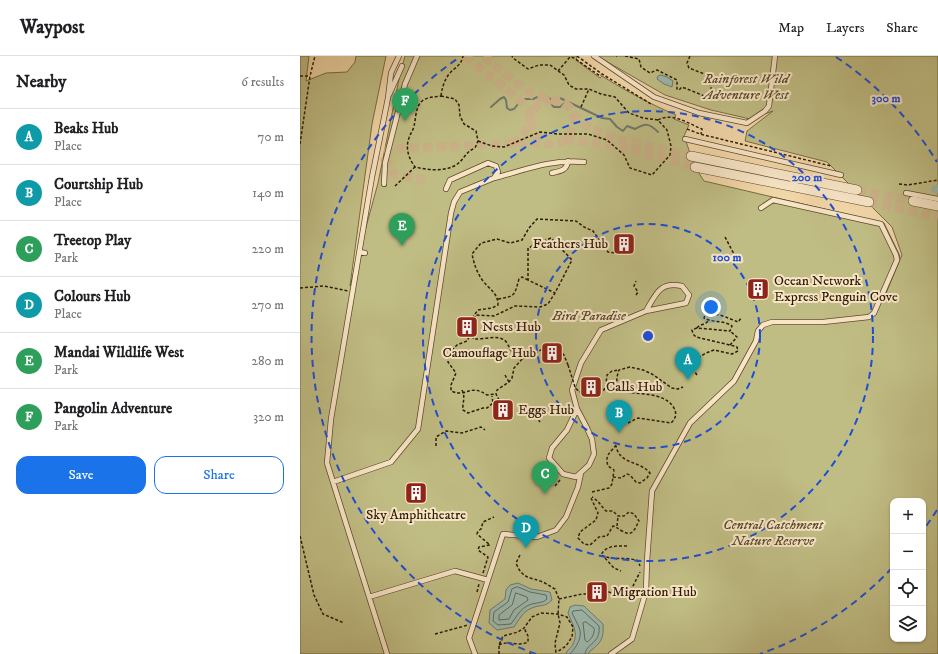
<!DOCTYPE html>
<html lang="en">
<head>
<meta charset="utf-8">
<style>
	:root { --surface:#fff; --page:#f6f6f6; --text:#202124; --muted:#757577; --line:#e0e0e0; --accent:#1a73e8 }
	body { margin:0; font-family:"IM FELL DW Pica",serif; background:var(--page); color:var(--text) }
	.controls { position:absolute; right:12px; bottom:12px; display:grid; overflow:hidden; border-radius:8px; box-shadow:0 1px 3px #0004 }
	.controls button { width:36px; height:36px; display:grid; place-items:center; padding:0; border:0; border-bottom:1px solid var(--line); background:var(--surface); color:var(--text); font:20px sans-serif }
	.you { position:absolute; left:411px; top:251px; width:14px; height:14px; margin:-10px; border:3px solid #fff; border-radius:50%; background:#1a73e8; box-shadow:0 0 0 6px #1a73e833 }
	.badge { display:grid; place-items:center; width:26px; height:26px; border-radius:50%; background:var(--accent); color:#fff; font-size:13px; font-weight:700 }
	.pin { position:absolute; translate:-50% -33px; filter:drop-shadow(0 1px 2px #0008) }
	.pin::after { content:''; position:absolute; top:21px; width:14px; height:12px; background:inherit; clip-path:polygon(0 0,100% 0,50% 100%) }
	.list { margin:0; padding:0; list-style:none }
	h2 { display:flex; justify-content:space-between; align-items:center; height:52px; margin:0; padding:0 16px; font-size:17px }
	h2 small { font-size:13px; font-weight:400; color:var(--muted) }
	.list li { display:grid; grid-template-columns:26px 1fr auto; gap:12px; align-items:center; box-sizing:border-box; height:56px; padding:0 16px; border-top:1px solid var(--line) }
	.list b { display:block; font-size:15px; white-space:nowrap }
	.list p { margin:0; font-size:13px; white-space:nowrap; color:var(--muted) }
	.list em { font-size:13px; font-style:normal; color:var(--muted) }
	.actions { display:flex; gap:8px; padding:12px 16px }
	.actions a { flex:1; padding:9px 0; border:1px solid var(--accent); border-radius:12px; text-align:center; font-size:14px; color:var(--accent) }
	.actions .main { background:var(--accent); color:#fff }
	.icon { flex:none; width:22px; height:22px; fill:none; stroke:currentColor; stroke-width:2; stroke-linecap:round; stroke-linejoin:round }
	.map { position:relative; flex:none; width:638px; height:598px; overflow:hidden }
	header { display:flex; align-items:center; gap:24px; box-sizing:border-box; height:56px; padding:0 20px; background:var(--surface); border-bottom:1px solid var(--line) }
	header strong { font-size:19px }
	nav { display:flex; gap:22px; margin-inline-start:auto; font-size:14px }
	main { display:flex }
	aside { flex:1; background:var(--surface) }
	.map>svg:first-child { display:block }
</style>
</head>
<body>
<header>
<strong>Waypost</strong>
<nav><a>Map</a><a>Layers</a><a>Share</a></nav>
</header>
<main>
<aside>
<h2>Nearby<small>6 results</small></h2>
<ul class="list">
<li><span class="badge" style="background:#0f9aa8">A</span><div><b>Beaks Hub</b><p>Place</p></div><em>70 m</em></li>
<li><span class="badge" style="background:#0f9aa8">B</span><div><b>Courtship Hub</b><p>Place</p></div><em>140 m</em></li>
<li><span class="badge" style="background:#2e9e5b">C</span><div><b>Treetop Play</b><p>Park</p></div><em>220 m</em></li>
<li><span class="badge" style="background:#0f9aa8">D</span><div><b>Colours Hub</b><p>Place</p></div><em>270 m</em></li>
<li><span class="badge" style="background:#2e9e5b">E</span><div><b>Mandai Wildlife West</b><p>Park</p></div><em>280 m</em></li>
<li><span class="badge" style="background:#2e9e5b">F</span><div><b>Pangolin Adventure</b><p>Park</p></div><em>320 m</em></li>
</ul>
<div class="actions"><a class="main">Save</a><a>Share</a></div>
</aside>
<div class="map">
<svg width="638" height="598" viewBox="0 0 638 598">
	<rect width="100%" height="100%" fill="#f2d7a8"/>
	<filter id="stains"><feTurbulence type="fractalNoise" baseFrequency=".005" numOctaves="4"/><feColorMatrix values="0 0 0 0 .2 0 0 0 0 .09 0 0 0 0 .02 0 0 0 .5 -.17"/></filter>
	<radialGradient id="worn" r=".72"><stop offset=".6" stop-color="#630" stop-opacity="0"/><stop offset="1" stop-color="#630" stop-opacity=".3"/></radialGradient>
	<path fill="#c0bd84" stroke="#766c45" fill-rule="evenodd" d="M0 0H9L6 25 26 17 47 16 55 6 56 0H86L72 68 50 230 78 127 100 18 105 0H276L277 1 276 4 300 22 302 20C326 35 350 48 376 59L374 63 389 69 384 80 395 111 404 125 584 167 600 200 584 242 602 199 592 171 527 106 445 85 447 75 473 55 450 63 411 54 365 39 297 0H638V598H0ZM593 445H623V583H593Z"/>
	<path fill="#9cb8ad" stroke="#70796a" d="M361 19 367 21 373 25 372 31 364 28 357 23 358 20Z
		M218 527 231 533 250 536 252 544C244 552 241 548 232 552 223 555 219 564 214 571L197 574 189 567 190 554 205 543 206 534 210 529Z
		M275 549 284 550 303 568C304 583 301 587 289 596L288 598H266C267 593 272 592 273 588 279 576 272 568 268 557L270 551Z"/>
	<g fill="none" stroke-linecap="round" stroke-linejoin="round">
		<path stroke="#64695a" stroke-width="1" d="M218 531 230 536 246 539 247 543C242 548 236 546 229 549 220 553 217 560 211 568L198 569 193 565 194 556 208 546 212 533Z
			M216 537 227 541 228 544 214 554 209 563 199 564V559L212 549Z
			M286 566 294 572C295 577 292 583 287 586L285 584 283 567Z
			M270 598C277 590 284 580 278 569 276 565 274 561 272 557L273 555 282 554 299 570C301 588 286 587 285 598"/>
		<path stroke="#70796a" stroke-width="2" d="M245 41 254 51H260L267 45
			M191 51 200 43 204 41 206 44 207 52 210 54 214 53 222 43H233L240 40 251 43 260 42 302 62 310 63 317 71 323 75 327 70 335 73C346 67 349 67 358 76"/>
		<path stroke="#9cb8ad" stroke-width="8" d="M635 133H638"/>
		<path stroke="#cbb188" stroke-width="9" stroke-dasharray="9 4.5" stroke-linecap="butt" d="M165 0C179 11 192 22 206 33 213 39 221 44 227 52 234 61 227 73 238 82 256 98 278 80 273 58
			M184 0 220 30 233 39 264 47 270 52 273 58 289 72 316 83 391 100
			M265 84C310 86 352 99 395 111
			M212 87C237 75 222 50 250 44
			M125 124 95 119 85 104 89 93 244 86
			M557 134 613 145
			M569 146 638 161"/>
		<g stroke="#5e492e" stroke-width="6">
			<path id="service" d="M294 0 354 41 399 57 447 67 465 55 469 50 475 0
				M89 39 102 10
				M385 83 541 119
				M252 117C261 115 267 114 268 105
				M194 122C225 114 251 103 284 106
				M84 128 85 107 105 28 117 0
				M606 137 638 143
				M59 196 65 197
				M277 353 267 374 252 392 249 402 263 418 276 421 289 409 294 398 292 383 286 370 277 353 272 334 281 307 301 274 346 255 386 247 389 239 382 230C360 225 356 238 346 255
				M33 426 91 406 118 373 151 157 154 146 160 136 194 122 198 116 196 110 188 107 150 124 146 133
				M69 541 155 515 188 524
				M87 598 27 407 31 363 72 121 88 42 91 17 99 0
				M175 598 169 582 203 478 237 481 256 474 266 461 278 431 281 417
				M311 598 332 583 346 535 347 505 352 435 390 367 434 325 456 285 458 275 463 269 472 266H523L569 261 574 257 597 204 596 199 581 168 473 144 461 152"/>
		</g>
		<g stroke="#5e492e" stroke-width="10">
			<path id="minor" d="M391 100 557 134
				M395 111 569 146
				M613 145 638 150"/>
		</g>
		<path stroke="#2d1a06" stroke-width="1.5" stroke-dasharray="3 2" stroke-linecap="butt" d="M277 0 302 18 351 48
			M316 0H317
			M325 0 339 3 341 11 350 17 357 14 377 24V33L379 34 382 31 412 43 411 31 407 19 389 12 387 7 390 0
			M258 15 270 1 274 2 300 20 301 19
			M0 20H10
			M141 40 155 43 159 49 160 60 164 68 176 75 178 85 175 92C165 96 164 104 156 109 144 116 127 114 115 111 109 103 105 92 109 82 110 78 113 75 114 70 116 63 115 53 121 46 126 41 134 41 141 40Z
			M141 40C142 32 144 25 149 18 155 11 161 10 163 0
			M281 51 289 33
			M358 64C372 56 387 67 402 73L401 78
			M387 73 400 78 531 110
			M178 85 192 90 204 91 240 76 258 78H288L307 84 324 99 330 112 352 119 370 99 371 90 367 74 358 64 343 62 329 57 315 41 301 38 289 33H276L269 29 264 19 250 9H239L228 13 213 2 212 0
			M0 88 10 20 15 0
			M599 128 608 129 638 124
			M95 130 115 111
			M425 181 435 200
			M0 232 24 230 48 235
			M336 239 338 236 334 230 336 225
			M198 243C216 240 214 240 219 223L222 221 228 224
			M172 262 178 254 192 252 198 249C198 237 190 234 183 225 177 217 174 208 172 198L181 187 197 183 210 187 222 184 229 172 237 163 276 165 284 171 293 175 308 196 316 197
			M174 263 176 259 194 260 215 250 240 251 248 248 255 237 272 204 251 182 228 192V224L255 237
			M397 272C400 268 405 269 408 265
			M167 276 169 281 167 285 157 289 148 299V306L156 317 151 329V335C168 342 169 327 187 339L196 338
			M169 276 174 283C183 284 201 277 207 287 211 294 211 296 218 302L231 300 244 292
			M430 289 437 281 430 275
			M259 294 264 299 268 309
			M205 319 209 326
			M397 319 395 316 382 307V303L386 301 398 302 406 297 414 294 432 298 438 295 437 291 434 290 396 281 393 278 392 274 397 272 430 275 432 270C424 264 413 267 404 262L405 259C414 255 428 262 438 266L442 261
			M162 334C166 342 162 347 163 354L168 357 183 352H187L193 347 192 340
			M298 334H304L306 328 307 319 312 315 318 314
			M199 349 200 346 196 338 197 334 209 326 212 322 214 312 223 302
			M233 356 240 366
			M328 367 338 362 371 367C376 362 377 358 374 352 364 335 337 339 320 335 316 328 316 322 319 314L330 311 343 314 352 318 372 332 378 333 383 331
			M136 390V381L146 375 162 377 181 371 185 374
			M313 421 321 422 327 418 330 419 336 426 340 427 347 422 350 417C339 404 320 409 316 390
			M255 430 260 424
			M292 436 309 432 312 428 314 414 308 410C304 397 312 397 317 387
			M291 442 298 457 296 464 280 476 278 482 284 488 290 489 299 481 307 480 313 470C317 471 318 473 322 475 333 482 335 472 339 465L334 458 329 456 324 460H318L313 455H306C301 450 299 445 292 441
			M317 470 318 460
			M0 480 14 539 23 558 44 567
			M327 490C317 490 306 489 301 499 312 505 326 500 338 505L340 510
			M220 499 216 507C222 523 230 521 243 526 247 528 251 531 255 533L259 543 258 558 260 567 255 587 256 598
			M305 502 314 512 321 515
			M183 517 188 501 178 494 179 491 190 489 177 478 178 475 181 473 183 466 194 461
			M304 533C313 539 319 540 329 538L340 516
			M177 536 179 528
			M259 543 282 538H289
			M135 578 168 569
			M199 589C208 584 218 591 228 586V580L224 572
			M199 598V589L203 580 218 576 224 572 232 561 241 557 258 558 267 561 273 571 272 581 266 590 257 596
			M229 598H231"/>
		<use href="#service" stroke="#f7e5c6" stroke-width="4.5"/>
		<use href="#minor" stroke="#f7e5c6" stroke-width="9"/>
		<path stroke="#2d1a06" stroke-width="1.5" stroke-dasharray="3 2" stroke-linecap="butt" d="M223 301 224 303
			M268 309 275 331 279 336 284 335"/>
	</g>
	<g fill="none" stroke="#1d4ed8" stroke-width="2" stroke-dasharray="7 5">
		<circle cx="348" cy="280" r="112"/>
		<circle cx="348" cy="280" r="225"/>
		<path d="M637 454A337 337 0 0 1 624 473M592 512A337 337 0 0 1 460 598M236 598A337 337 0 0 1 160 1M536 1A337 337 0 0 1 637 106"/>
	</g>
	<defs>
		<g id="building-square" transform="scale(1.15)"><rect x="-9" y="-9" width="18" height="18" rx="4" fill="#8f2418" stroke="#f7e5c6"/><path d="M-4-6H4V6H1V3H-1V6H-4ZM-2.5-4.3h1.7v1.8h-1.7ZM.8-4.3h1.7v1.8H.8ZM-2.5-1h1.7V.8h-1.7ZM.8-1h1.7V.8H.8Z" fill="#fff"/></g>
	</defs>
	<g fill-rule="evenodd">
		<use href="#building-square" x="324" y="188"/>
		<use href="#building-square" x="458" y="233"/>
		<use href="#building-square" x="167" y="271"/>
		<use href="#building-square" x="252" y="297"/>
		<use href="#building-square" x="291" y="331"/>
		<use href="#building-square" x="203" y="354"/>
		<use href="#building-square" x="116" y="437"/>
		<use href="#building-square" x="297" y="536"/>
	</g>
	<g text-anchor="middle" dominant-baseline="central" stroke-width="4" stroke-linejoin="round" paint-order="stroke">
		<g font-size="14" font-style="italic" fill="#594b2c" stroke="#f7e5c6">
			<text x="446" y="23">Rainforest Wild<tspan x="446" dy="16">Adventure West</tspan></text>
			<text x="289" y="260">Bird Paradise</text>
			<text x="473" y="469">Central Catchment<tspan x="473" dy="16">Nature Reserve</tspan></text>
		</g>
		<g font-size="14" fill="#2d1a06" stroke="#f7e5c6" text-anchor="start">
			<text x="308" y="188" text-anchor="end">Feathers Hub</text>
			<text x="474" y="225">Ocean Network<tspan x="474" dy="16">Express Penguin Cove</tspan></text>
			<text x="182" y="271">Nests Hub</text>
			<text x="236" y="297" text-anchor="end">Camouflage Hub</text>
			<text x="306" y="331">Calls Hub</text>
			<text x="218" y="354">Eggs Hub</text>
			<text x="116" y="459" text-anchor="middle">Sky Amphitheatre</text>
			<text x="312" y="536">Migration Hub</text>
		</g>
	</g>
	<circle cx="348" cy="280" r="6" fill="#1d4ed8" stroke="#f7e5c6" stroke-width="2"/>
	<g font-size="12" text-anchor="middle" font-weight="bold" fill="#1d4ed8" stroke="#f7e5c6" stroke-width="4" stroke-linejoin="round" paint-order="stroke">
		<text x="586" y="46">300 m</text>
		<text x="507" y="125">200 m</text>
		<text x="427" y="205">100 m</text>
	</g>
	<rect width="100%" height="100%" filter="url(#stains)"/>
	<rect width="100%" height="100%" fill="url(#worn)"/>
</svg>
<div class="controls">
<button>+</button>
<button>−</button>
<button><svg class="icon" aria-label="locate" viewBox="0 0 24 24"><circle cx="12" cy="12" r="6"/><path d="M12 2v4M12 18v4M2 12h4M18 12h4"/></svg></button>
<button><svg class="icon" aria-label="layers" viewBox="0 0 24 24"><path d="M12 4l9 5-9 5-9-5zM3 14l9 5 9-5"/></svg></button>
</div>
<div class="you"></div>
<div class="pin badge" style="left:388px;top:324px;background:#0f9aa8">A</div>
<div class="pin badge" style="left:319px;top:377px;background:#0f9aa8">B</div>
<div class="pin badge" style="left:245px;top:438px;background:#2e9e5b">C</div>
<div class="pin badge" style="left:226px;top:492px;background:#0f9aa8">D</div>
<div class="pin badge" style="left:102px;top:190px;background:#2e9e5b">E</div>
<div class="pin badge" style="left:105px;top:65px;background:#2e9e5b">F</div>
</div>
</main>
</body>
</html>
